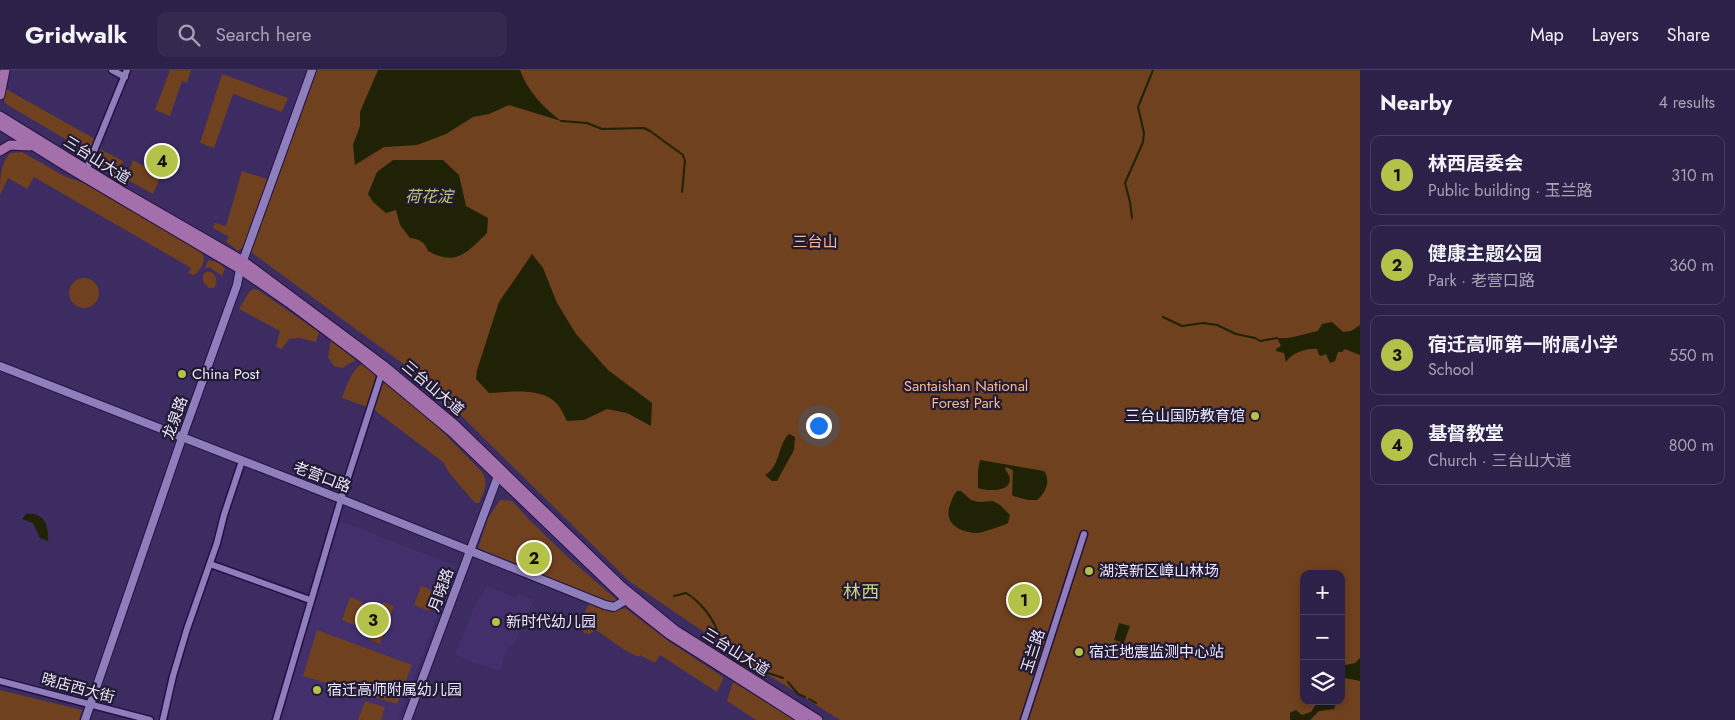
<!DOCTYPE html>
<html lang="en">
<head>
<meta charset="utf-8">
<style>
	:root { --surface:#2d2149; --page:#352950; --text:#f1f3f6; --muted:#a7a3b4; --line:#483e61; --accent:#b4c24a }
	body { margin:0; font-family:Jost,"Noto Sans SC",sans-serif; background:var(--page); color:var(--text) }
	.controls { position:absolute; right:15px; bottom:15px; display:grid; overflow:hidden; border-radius:10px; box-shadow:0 2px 8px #0003 }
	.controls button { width:45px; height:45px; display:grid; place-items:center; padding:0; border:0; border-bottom:1px solid var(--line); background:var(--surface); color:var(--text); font:25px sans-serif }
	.you { position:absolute; left:818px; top:355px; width:18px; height:18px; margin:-12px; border:4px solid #fff; border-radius:50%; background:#1a73e8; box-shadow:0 0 0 8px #1a73e833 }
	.badge { display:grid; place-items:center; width:32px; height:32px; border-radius:50%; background:var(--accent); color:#111; font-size:16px; font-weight:700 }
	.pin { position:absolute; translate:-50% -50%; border:2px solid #fff; box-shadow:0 1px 5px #0006 }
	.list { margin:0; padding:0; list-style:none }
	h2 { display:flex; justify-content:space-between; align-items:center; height:65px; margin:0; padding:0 20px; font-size:21px }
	h2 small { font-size:16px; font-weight:400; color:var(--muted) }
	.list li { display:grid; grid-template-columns:32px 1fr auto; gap:15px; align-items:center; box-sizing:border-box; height:80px; margin:0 10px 10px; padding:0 10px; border:1px solid var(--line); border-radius:10px }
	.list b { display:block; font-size:19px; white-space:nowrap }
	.list p { margin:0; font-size:16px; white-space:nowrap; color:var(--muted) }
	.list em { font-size:16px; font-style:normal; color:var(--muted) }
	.icon { flex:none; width:28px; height:28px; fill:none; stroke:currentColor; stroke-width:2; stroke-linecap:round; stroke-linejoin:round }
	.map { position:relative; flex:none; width:1360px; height:650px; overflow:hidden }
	header { display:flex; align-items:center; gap:30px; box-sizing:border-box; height:70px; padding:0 25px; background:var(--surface); border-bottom:1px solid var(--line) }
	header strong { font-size:24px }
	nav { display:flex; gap:28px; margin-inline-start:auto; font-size:18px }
	.search { width:350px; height:45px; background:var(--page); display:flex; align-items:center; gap:12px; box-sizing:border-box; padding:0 18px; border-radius:10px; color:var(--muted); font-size:19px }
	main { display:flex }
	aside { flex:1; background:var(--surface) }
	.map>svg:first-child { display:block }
</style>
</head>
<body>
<header>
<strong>Gridwalk</strong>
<div class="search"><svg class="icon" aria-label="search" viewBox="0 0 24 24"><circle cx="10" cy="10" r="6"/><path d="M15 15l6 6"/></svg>Search here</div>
<nav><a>Map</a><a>Layers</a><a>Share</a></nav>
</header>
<main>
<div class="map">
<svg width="1360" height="650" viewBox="0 0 1360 650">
	<rect width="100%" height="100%" fill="#3c2c61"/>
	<path fill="#422f6c" d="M340 451 456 496 398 650H280Z
		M487 515 515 528 519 523 534 530 514 575 509 576 499 601 471 592 455 584 479 526 481 527Z"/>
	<path fill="#6f411f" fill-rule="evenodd" d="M170 0H191L187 13 182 11 170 46 155 40Z
		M317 0H1360V650H840L754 596 629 511 425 310 251 182ZM1304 504H1341V631H1304Z
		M222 4 288 28 282 42 233 24 214 78 200 73Z
		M6 19 95 69 89 83 6 34 4 31Z
		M100 79 123 91 117 105 95 91Z
		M22 82 64 106 89 115 152 152 203 184C206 191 200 202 193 205L188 203 191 198 34 107 27 119 8 108 0 125C0 110 0 94 10 83Z
		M133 90 161 106 153 124 126 109Z
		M242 101 270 110 247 174 238 181 226 171 229 167 213 158 215 153 226 156Z
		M210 190C217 192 221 193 225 199L222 206 209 197 208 198 205 197 208 191Z
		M206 202H211C217 206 218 212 214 218H209L203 212V205Z
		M69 223a15 15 0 1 1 30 0a15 15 0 1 1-30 0Z
		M253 219 258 220 319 262 316 272 300 268 289 269 282 279 276 277 280 261 239 239 249 222Z
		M331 270 356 290 342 298 334 296 328 287Z
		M363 294 404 327 444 363 482 402C489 413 484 422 479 433H475L450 404 443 392 373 339 342 328C347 316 351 299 363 294Z
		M500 430 512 431C544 467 580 498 617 530V533L614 534 478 478 488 448Z
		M421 516 436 522 429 541 414 535Z
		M350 527 363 532 354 555 342 550Z
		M383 532 394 536 380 574 369 570Z
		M589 534 611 542 625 538 667 570 723 607V609L717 622 660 585 655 593 640 585 639 587 626 581 596 560 590 564 584 563 579 554Z
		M317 560 412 595 397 634 303 606Z
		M733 612 796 650H756L727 631Z
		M0 620 82 640 79 650H0Z
		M365 631 385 637 381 650H358Z"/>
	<path fill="#1f2204" d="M378 0H520C528 22 543 37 561 51L509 35 489 44 473 47 446 64 417 75 384 77 355 95 353 75 360 56V42Z
		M393 90H443L459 105 466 136 488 148 487 163C467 182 457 197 428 181 426 173 418 168 410 168L400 155 396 140 386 143 373 132 368 124 377 102Z
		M532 184 543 198 557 233 576 264 608 300 652 333 651 356 627 343 607 339 584 350 567 351C564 345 561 338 557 334 543 317 509 322 489 323L476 309 477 300 499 232Z
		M1332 252 1343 262 1351 261 1360 255V285L1345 279 1342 282H1338L1335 291 1330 293 1326 284 1321 286 1319 285 1317 279C1306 278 1292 283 1286 292L1284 283 1276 281V279L1281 276 1277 268C1293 269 1303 264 1318 261L1322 254Z
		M789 364 795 367 794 380 777 411H772L765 405C781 396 777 376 789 364Z
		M980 390 1044 401C1051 410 1046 423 1037 430H1028L1013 426 1012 424 1013 401 1011 399 1006 397 1005 399C1021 420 993 423 978 418V401Z
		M957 421H961L971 430 979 432 993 431 1000 435 1010 445 1008 453C1005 455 981 463 978 463 961 463 943 454 950 435 952 430 953 425 957 421Z
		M26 444C44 442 49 455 48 471L40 468 33 453 22 449Z
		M1119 553 1130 556 1124 573 1114 570Z
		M1360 588V611L1345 608 1341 614V596L1355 593Z
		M1318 631 1337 632 1334 639 1319 641 1310 650H1290V643L1296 640 1302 645 1311 642Z"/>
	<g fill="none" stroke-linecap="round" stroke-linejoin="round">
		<path stroke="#1f2204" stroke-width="2" d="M561 51 587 53 602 59 644 58 650 61 683 85 685 91 682 122
			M1132 148 1130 132 1125 113 1143 72 1144 63 1138 37 1153 0
			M1163 247 1182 256 1203 253 1217 255 1236 264 1255 268 1260 271 1277 268
			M674 526 686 523C698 530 711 545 716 558 720 567 723 579 730 586 744 599 766 601 783 608
			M788 612 798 624 805 627
			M809 629 816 633"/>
		<g stroke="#241144" stroke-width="9">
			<path id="minor" d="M112 0 125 7
				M85 103 127 0
				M210 494 310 530
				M0 611 150 650
				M163 650 173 606 187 559 217 473 224 445 242 391
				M276 650 341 429 382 302
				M1024 650 1084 464"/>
		</g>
		<g stroke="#241144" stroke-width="10">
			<path id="tertiary" d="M0 296 341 429 605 535 614 537 626 530 628 526
				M85 650 182 368 237 215 240 199 312 0
				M407 650 498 406 501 402"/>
		</g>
		<g stroke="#241144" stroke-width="11">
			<path id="secondary" d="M0 25 5 0
				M0 46 125 123 243 191 383 295 455 355 621 516 675 560 818 650
				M0 55 69 98 240 199 288 232 363 288 452 362 631 534 669 564 804 650
				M0 81 10 75 30 76"/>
		</g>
		<use href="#minor" stroke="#8e7ebb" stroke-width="6"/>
		<use href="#tertiary" stroke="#8e7ebb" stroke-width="8"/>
		<use href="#secondary" stroke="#a370ac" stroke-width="9"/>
	</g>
	<g fill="#b4c24a" stroke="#211a32" stroke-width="2">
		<circle cx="182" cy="304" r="5"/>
		<circle cx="1255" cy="346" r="5"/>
		<circle cx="1089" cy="501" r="5"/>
		<circle cx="496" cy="552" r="5"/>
		<circle cx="1079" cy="582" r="5"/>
		<circle cx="317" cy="620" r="5"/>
	</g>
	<g text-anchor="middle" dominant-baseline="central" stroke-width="4.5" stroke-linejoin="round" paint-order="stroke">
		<g font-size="15" fill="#ece8fc" stroke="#211a32">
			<text transform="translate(97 90) rotate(32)">三台山大道</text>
			<text transform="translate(433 318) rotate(40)">三台山大道</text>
			<text transform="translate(175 348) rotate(-70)">龙泉路</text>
			<text transform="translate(322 407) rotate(21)">老营口路</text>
			<text transform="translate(441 520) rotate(-70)">月晓路</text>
			<text transform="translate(1033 581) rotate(-72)">玉兰路</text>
			<text transform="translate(736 582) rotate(32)">三台山大道</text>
			<text transform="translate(78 618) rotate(15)">晓店西大街</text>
		</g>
		<g font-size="15" fill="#f5b98f" stroke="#211a32">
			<text x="815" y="172">三台山</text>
			<text x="966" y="316">Santaishan National<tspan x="966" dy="17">Forest Park</tspan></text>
		</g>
		<g font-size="15" fill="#ece8fc" stroke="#211a32" text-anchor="start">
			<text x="192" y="304">China Post</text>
			<text x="1245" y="346" text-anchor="end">三台山国防教育馆</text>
			<text x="1099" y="501">湖滨新区嶂山林场</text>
			<text x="506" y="552">新时代幼儿园</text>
			<text x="1089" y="582">宿迁地震监测中心站</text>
			<text x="327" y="620">宿迁高师附属幼儿园</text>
		</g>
		<g font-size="16" font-style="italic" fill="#bbc770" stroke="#211a32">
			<text x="429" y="126">荷花淀</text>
		</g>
		<g font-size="18" fill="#c7d386" stroke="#211a32">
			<text x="861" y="522">林西</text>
		</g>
	</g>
</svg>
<div class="controls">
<button>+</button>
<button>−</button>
<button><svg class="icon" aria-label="layers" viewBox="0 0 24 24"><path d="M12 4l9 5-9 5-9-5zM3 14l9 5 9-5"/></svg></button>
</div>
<div class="you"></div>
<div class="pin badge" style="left:1024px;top:530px">1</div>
<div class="pin badge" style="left:534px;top:488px">2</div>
<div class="pin badge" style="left:373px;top:550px">3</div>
<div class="pin badge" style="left:162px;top:91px">4</div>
</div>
<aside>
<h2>Nearby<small>4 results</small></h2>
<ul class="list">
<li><span class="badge">1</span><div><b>林西居委会</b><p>Public building · 玉兰路</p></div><em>310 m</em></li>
<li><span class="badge">2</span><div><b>健康主题公园</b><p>Park · 老营口路</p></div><em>360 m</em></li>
<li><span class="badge">3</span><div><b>宿迁高师第一附属小学</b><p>School</p></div><em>550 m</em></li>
<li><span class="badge">4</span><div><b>基督教堂</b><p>Church · 三台山大道</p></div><em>800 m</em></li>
</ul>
</aside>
</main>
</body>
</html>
